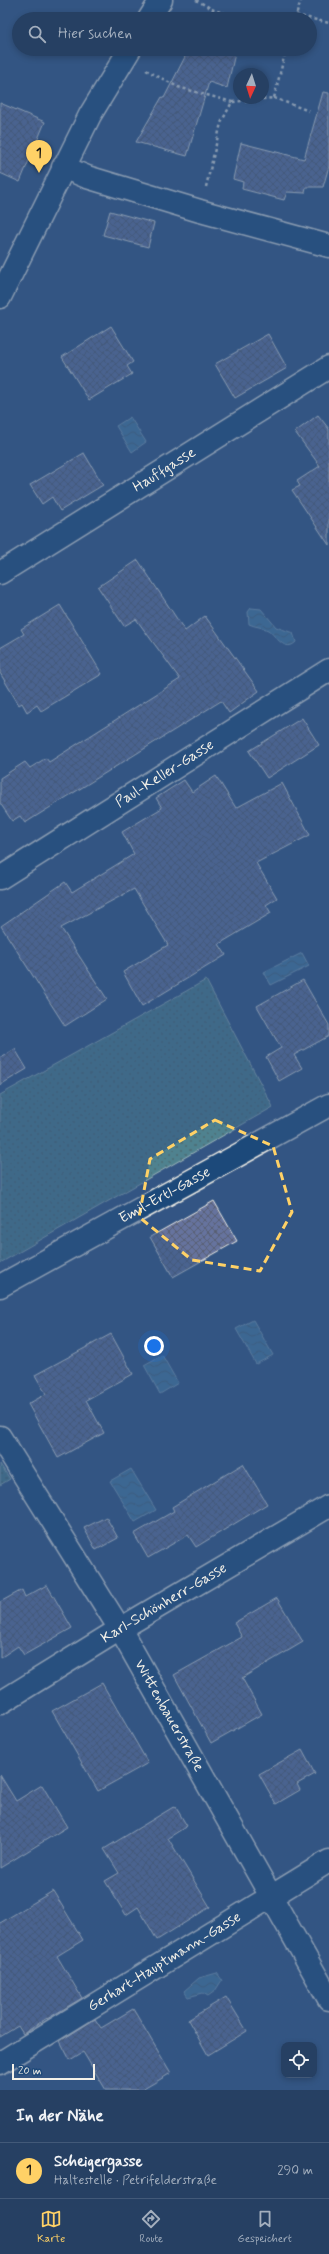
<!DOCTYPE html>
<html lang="de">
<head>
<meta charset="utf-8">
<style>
	:root { --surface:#264063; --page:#324b6c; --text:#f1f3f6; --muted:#a4afbe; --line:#425978; --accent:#ffd166 }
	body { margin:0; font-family:Mynerve,sans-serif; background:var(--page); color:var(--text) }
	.controls { position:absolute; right:12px; bottom:12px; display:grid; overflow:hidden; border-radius:8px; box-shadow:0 2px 6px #0003 }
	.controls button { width:36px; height:36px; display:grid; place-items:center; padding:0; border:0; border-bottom:1px solid var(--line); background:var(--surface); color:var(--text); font:20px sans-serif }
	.compass { position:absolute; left:233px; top:68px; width:36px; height:36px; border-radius:50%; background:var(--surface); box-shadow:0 2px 6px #0003; rotate:184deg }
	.scale { position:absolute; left:12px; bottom:10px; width:83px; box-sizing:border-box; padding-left:4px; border:2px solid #f4f1e8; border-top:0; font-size:11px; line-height:14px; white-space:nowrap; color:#f4f1e8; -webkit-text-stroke:3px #1f4a7a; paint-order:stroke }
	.you { position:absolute; left:154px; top:1346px; width:14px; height:14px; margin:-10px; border:3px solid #fff; border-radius:50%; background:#1a73e8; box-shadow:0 0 0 6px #1a73e833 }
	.badge { display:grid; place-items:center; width:26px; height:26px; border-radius:50%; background:var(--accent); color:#111; font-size:13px; font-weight:700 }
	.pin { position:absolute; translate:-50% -33px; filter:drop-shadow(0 1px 2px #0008) }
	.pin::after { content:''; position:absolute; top:21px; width:14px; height:12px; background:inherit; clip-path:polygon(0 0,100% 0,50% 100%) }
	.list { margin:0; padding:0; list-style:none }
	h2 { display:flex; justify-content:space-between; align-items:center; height:52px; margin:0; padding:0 16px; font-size:17px }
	h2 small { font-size:13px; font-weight:400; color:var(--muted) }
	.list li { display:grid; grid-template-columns:26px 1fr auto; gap:12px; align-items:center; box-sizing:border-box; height:56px; padding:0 16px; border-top:1px solid var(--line) }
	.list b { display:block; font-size:15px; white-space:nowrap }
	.list p { margin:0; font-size:13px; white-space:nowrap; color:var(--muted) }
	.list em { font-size:13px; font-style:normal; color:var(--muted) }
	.icon { flex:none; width:22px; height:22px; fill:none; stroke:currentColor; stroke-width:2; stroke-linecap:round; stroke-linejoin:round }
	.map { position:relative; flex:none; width:329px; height:2090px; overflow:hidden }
	.search { position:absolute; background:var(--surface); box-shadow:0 2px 6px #0003; left:12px; right:12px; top:12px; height:44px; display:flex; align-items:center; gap:10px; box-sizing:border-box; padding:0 14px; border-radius:22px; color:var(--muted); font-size:15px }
	.sheet { height:108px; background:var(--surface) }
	nav { display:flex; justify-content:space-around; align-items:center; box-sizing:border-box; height:56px; border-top:1px solid var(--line); background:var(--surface); font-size:11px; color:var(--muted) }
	nav a { display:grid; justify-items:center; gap:2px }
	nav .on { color:var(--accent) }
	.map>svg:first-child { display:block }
</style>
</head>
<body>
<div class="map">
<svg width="329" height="2090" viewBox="0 0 329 2090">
	<defs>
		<pattern id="grass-dots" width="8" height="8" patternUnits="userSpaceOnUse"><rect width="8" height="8" fill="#4f828f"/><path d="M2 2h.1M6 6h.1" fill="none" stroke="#4c686e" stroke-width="1.8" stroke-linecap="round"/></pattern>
		<pattern id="water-waves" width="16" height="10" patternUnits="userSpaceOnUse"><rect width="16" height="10" fill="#477ba4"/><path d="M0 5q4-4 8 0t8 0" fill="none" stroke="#48647a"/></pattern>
		<pattern id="building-cross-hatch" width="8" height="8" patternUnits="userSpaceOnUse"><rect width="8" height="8" fill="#66739e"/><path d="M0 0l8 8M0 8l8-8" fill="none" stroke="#585e72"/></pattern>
	</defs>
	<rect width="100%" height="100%" fill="#335584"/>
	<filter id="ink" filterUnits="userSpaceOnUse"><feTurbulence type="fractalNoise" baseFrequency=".025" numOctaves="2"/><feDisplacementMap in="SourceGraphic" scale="8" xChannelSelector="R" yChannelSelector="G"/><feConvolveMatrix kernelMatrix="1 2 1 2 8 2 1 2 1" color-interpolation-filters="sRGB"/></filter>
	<g filter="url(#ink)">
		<path fill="url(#grass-dots)" stroke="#a2babc" d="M206 980 273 1107 0 1263V1095Z
			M0 1464 10 1479 0 1485Z"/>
		<path fill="url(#water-waves)" stroke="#8caabf" d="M130 417 146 442 132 452 116 426Z
			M251 608 261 609 276 627 293 633 296 642C285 653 276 636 268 630 263 627 255 627 249 624L248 612Z
			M302 953 309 966 271 985 264 972Z
			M253 1320 273 1355 256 1364 236 1329Z
			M162 1355 178 1383 160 1394 144 1365Z
			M131 1469 156 1510 135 1522 110 1481Z
			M217 1973 222 1980 215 1991 208 1996 203 1993 188 1997 184 1991 199 1978Z"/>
		<path fill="url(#building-cross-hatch)" stroke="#f4f1e8" d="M189 49H236L227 88 209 82 187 156 136 142 162 97 164 98Z
			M323 92 329 93V166L323 187H306L305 193 287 192 284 200 242 189 243 182 233 179 241 143 304 159Z
			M0 103 45 122 20 182 0 173Z
			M110 211 154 223 148 247 103 235Z
			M111 326 133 362 127 366 132 374 89 400 62 357Z
			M268 334 287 368 235 398 215 364Z
			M318 415 329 429V545L292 490 300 486 297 481 320 466 295 432Z
			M84 453 103 485 60 511 52 497 42 504 30 485Z
			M138 560 185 631 205 616 259 691 229 713 221 701 25 823 20 816 12 821 0 803V778L25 762 30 768 46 758 49 762 180 679 136 619 124 626 98 587Z
			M60 605 102 674 41 711 37 705 27 712 22 703 19 705 0 673V648L24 634 21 629Z
			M302 718 319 745 267 778 249 751Z
			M216 776 236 808 282 783 310 835 256 863 277 898 266 905 271 913 219 944 226 955 142 1006 123 972 168 945 134 889 61 928 107 999 65 1026 1 926 65 882 72 892 134 854 122 832 162 808 156 798 184 780 192 792Z
			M303 980 329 1025V1036L294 1055 302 1068 279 1081 266 1057 281 1048 257 1006Z
			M15 1049 27 1069 0 1085V1058Z
			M214 1201 237 1241 173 1277 150 1237Z
			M111 1334 133 1374 86 1400 104 1433 58 1458 28 1404 46 1394 35 1375Z
			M243 1464 267 1504 196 1547 188 1535 148 1558 134 1534 174 1511 172 1507Z
			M106 1517 118 1538 96 1550 84 1528Z
			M47 1585 72 1628 24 1655 18 1646 0 1658V1602L22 1590 25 1597Z
			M277 1598 303 1642 242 1678 262 1714 211 1743 174 1675 242 1637 234 1623Z
			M102 1683 148 1763 98 1791 52 1711Z
			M302 1750 315 1774 297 1784 300 1790 276 1804 259 1774Z
			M0 1775 16 1801 42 1785 67 1827 0 1868Z
			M175 1806 187 1826 168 1838 210 1907 157 1940 138 1907 126 1915 105 1881 119 1873 104 1849Z
			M53 1891 83 1940 57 1956 82 1998 47 2019V2018L23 2034 18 2026 0 2037V1923Z
			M226 1997 247 2031 208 2055 188 2020Z
			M133 2009 171 2073 142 2090H106L83 2052 70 2060 60 2041 95 2019 101 2028Z"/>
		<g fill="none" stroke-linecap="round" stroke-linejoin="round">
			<g stroke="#f4f1e8" stroke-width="25">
				<g id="minor">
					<path d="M63 167 87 177 200 211 329 246"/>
					<path id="s1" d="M0 573 329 367"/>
					<path id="s2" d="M0 878 329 670"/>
					<path id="s3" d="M0 1286 329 1105"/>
					<path id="s4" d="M0 1437 120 1629 329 1999"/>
					<path id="s5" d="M0 1703 120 1629 329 1506"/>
					<path id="s6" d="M0 2063 329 1861"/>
				</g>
			</g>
			<g stroke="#f4f1e8" stroke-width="25">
				<path id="secondary" d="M149 19 161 0
					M0 297 90 115 130 49"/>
			</g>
			<path stroke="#f4f1e8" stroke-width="2.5" stroke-dasharray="3 3" stroke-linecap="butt" d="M196 0 214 10 244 19
				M296 15 329 23
				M295 19 301 0
				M146 70 178 87 232 102
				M274 98 309 111
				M206 187 221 123 232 102 274 98 286 49"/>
			<use href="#minor" stroke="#1f4a7a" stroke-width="22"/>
			<use href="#secondary" stroke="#1f4a7a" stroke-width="22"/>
		</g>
	</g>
	<path d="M0 0H329V2090H0ZM215 1120 273 1146 292 1212 260 1271 192 1260 139 1217 150 1159Z" fill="#335584" fill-opacity=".55" fill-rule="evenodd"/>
	<path fill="none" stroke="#ffd166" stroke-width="3" stroke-dasharray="8 5" stroke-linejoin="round" d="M215 1120 273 1146 292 1212 260 1271 192 1260 139 1217 150 1159Z"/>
	<g text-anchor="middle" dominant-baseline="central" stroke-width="3" stroke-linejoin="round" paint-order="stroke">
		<g font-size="15" fill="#f4f1e8" stroke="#1f4a7a">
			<text stroke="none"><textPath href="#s1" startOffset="194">Hauffgasse</textPath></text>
			<text stroke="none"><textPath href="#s2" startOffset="195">Paul-Keller-Gasse</textPath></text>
			<text stroke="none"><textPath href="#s3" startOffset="188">Emil-Ertl-Gasse</textPath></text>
			<text stroke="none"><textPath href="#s5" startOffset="192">Karl-Schönherr-Gasse</textPath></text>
			<text stroke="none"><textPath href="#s4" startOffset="326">Wittenbauerstraße</textPath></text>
			<text stroke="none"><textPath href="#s6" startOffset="193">Gerhart-Hauptmann-Gasse</textPath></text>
		</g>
	</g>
</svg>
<div class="controls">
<button><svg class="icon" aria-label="locate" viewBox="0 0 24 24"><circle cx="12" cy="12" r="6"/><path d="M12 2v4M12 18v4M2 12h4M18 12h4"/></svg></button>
</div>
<svg class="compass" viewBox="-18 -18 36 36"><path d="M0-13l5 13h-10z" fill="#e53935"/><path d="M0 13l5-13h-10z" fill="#a4afbe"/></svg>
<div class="scale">20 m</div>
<div class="you"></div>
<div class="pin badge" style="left:39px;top:173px">1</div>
<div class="search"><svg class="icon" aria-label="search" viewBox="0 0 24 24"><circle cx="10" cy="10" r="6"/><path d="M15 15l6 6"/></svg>Hier suchen</div>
</div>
<section class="sheet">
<h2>In der Nähe<small></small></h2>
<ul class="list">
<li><span class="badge">1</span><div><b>Scheigergasse</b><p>Haltestelle · Petrifelderstraße</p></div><em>290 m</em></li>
</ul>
</section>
<nav>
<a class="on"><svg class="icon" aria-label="map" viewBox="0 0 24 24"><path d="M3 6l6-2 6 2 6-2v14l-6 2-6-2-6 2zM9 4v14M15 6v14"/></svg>Karte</a>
<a><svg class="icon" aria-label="directions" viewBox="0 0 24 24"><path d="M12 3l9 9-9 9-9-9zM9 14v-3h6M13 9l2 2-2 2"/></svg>Route</a>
<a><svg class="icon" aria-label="saved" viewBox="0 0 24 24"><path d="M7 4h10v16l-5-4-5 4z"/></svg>Gespeichert</a>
</nav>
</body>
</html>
